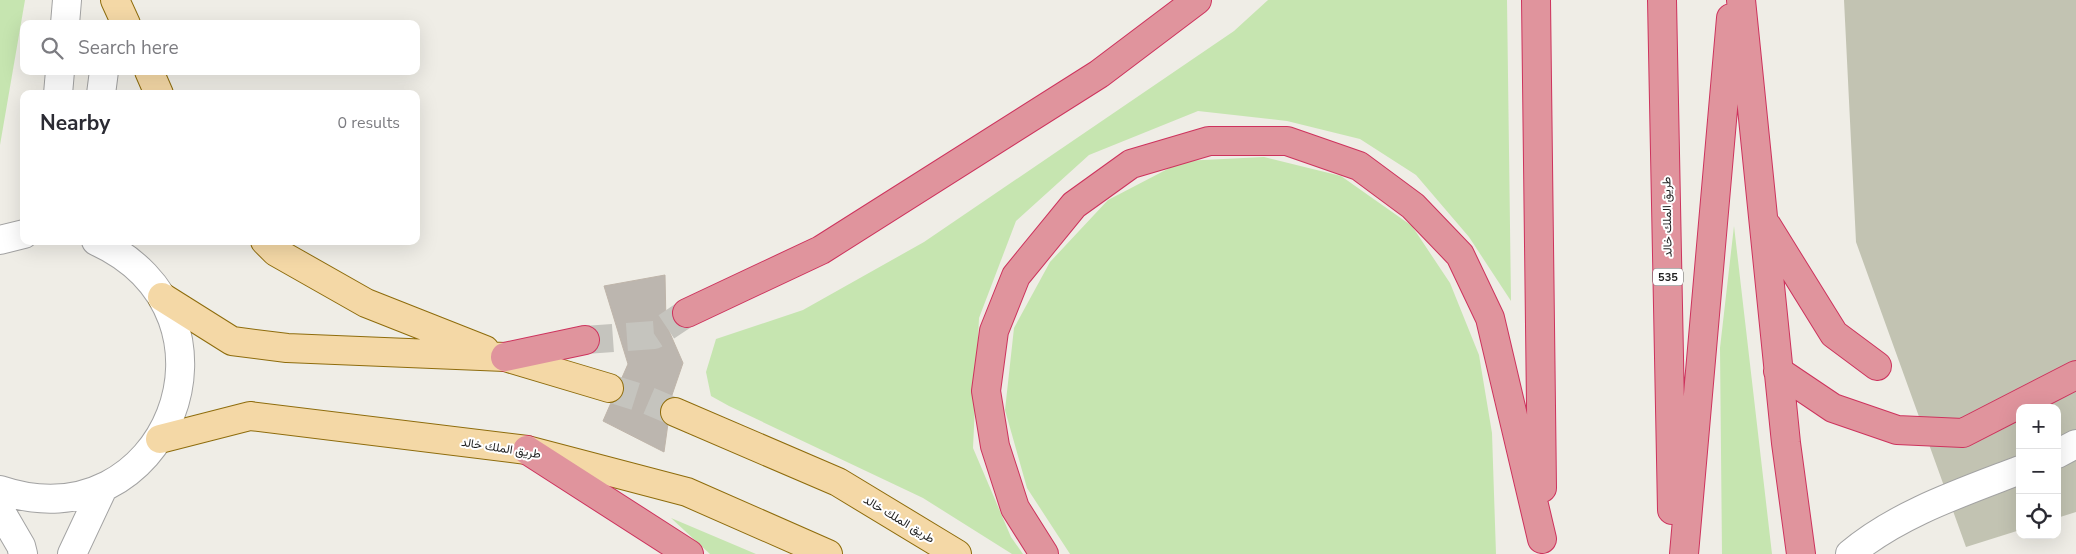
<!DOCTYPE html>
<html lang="en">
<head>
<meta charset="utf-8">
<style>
	:root { --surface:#fff; --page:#f2f2f3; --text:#2b2b33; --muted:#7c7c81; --line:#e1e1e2 }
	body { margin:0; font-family:"Nunito Sans",Vazirmatn,sans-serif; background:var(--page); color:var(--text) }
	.controls { position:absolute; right:15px; bottom:15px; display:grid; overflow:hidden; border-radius:10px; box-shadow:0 5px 20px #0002 }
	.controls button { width:45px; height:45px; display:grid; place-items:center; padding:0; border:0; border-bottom:1px solid var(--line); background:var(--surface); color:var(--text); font:25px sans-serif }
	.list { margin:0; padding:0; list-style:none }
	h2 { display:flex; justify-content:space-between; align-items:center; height:65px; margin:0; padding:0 20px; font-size:21px }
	h2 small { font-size:16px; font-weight:400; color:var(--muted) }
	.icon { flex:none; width:28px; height:28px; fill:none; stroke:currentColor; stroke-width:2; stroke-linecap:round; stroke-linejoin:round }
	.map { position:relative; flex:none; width:2076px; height:554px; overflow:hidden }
	.search { position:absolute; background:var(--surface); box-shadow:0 5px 20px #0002; left:20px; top:20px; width:400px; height:55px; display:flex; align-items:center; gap:12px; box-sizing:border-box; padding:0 18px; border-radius:10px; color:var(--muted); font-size:19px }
	.panel { position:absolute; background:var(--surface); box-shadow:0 5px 20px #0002; left:20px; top:90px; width:400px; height:155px; border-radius:10px }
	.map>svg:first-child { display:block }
</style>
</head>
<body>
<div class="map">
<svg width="2076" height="554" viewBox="0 0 2076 554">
	<rect width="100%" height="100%" fill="#efede6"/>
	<path fill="#c2c3b2" d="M1844 0H2076V512L2057 518V408H2020V530L1966 547 1856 242Z"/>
	<path fill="#c6e5b0" d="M0 0H25L0 145Z
		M1268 0H1507L1511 301 1469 237 1416 175 1360 139 1287 121 1198 111 1089 155 1016 221 979 318 973 448 1011 537 1023 554H1012L923 498 729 406 711 396 706 372 716 339 803 310 924 242 1234 31Z
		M1264 157 1341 176 1412 226 1450 283 1479 355 1492 433 1496 554H1070L1027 488 1005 410 1014 328 1050 262 1108 200 1183 161Z
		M1734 226 1772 554H1722L1720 348Z
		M671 518 756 554H710Z"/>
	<path fill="#bcb6af" stroke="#bfb5aa" d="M665 275 666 324 683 363 672 395 664 452 603 421 628 364 604 286Z"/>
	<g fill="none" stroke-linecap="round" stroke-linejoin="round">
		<path stroke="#c5c4be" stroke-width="28" stroke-dasharray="28 14" stroke-linecap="butt" d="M609 388 647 400 675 412"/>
		<path stroke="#c5c4be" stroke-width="28" stroke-dasharray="28 14" stroke-linecap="butt" d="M585 340 654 335 687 313"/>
		<g stroke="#a3a3a3" stroke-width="30">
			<path id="minor" d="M65 24 67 0
				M58 94 60 71
				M101 94 104 71
				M0 240 24 234
				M2057 454 2076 444
				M0 490C166 546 257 315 96 241
				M0 510 21 546 23 554
				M72 554 103 488
				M1850 554C1897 514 1963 492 2020 470"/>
		</g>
		<g stroke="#8e6c0c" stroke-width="30">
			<path id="major" d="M115 0 126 24
				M149 71 159 94
				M265 241 276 252 366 303 485 350
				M162 297 232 341 287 348 505 357 609 388
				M675 412 838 482 957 554
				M160 439 250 416 527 450 687 492 828 554"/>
		</g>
		<g stroke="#cd335d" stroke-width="30">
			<path id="highway" d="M1536 0 1542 488
				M1662 0 1672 510
				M1741 0 1786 443 1801 554
				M1767 226 1834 334 1877 366
				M687 313 821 250 1099 74 1197 0
				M505 357 585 340
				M1778 371 1833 408 1897 430 1963 433 2076 375
				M527 450 689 554
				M1044 554 1015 508 995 446 986 391 994 331 1016 276 1074 205 1131 164 1209 141H1287L1359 166 1413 206 1460 255 1490 318 1542 539
				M1684 554 1731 18"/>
		</g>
		<use href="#minor" stroke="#fff" stroke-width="28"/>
		<use href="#major" stroke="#f4d8a6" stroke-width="28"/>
		<use href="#highway" stroke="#e0949d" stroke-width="28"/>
	</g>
	<g text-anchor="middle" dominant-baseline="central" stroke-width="4" stroke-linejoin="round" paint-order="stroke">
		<rect fill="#fff" stroke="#626262" stroke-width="1" x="1653" y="268.5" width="30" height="17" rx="4"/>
		<g font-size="11" font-weight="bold" fill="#1f1f1f">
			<text x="1668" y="277">535</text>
		</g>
		<g font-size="12" fill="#1f1f1f" stroke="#fff">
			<text transform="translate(1667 217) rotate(-91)">طريق الملك خالد</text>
			<text transform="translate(501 448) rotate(9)">طريق الملك خالد</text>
			<text transform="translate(899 519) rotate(31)">طريق الملك خالد</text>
		</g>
	</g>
</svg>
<div class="controls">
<button>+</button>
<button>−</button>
<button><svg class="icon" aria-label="locate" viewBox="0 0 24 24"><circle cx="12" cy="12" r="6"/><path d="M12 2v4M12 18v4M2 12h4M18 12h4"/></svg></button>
</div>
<div class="search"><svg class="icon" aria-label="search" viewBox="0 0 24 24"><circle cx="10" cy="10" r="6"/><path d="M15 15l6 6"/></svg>Search here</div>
<section class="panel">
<h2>Nearby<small>0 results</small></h2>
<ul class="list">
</ul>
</section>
</div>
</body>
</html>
